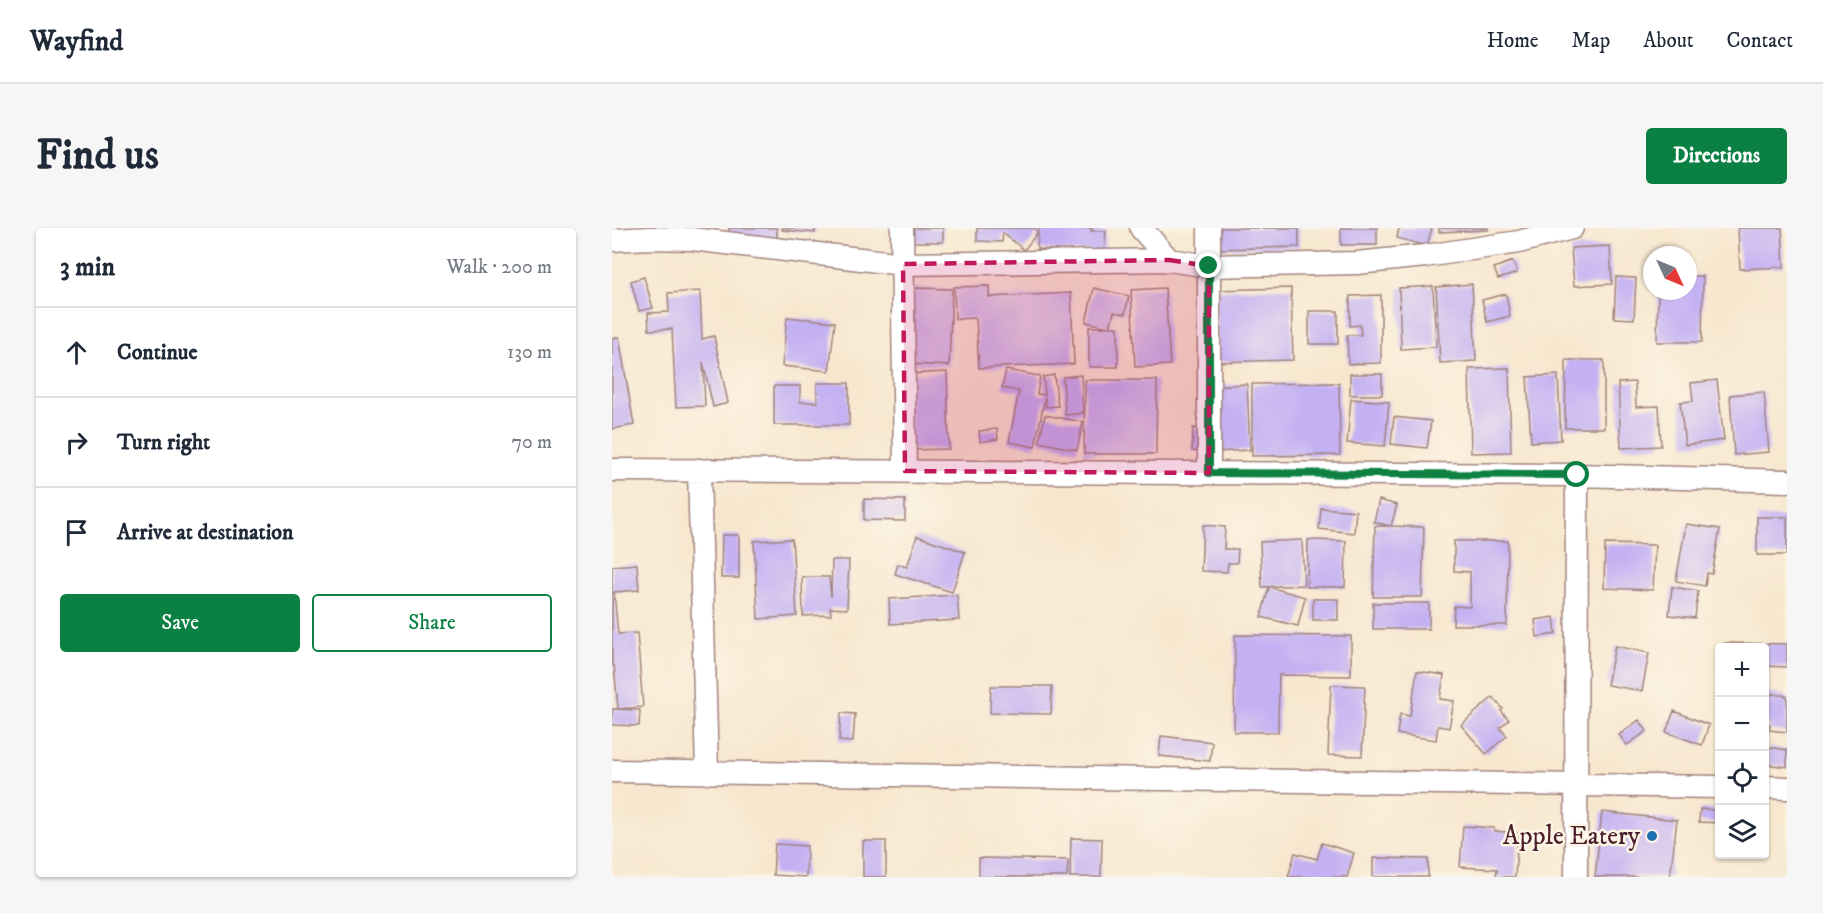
<!DOCTYPE html>
<html lang="en">
<head>
<meta charset="utf-8">
<style>
	:root { --surface:#fff; --page:#f6f6f7; --text:#1f2937; --muted:#747a83; --line:#e0e1e3; --accent:#0b8043 }
	body { margin:0; font-family:"IM FELL DW Pica",serif; background:var(--page); color:var(--text) }
	.controls { position:absolute; right:18px; bottom:18px; display:grid; overflow:hidden; border-radius:6px; box-shadow:0 2px 4px #0004 }
	.controls button { width:54px; height:54px; display:grid; place-items:center; padding:0; border:0; border-bottom:2px solid var(--line); background:var(--surface); color:var(--text); font:30px sans-serif }
	.compass { position:absolute; left:1031px; top:18px; width:54px; height:54px; border-radius:50%; background:var(--surface); box-shadow:0 2px 4px #0004; rotate:134deg }
	.stop { position:absolute; width:18px; height:18px; margin:-14px; border:4px solid #0b8043; border-radius:50%; background:#fff }
	.stop.end { background:#0b8043; border-color:#fff; box-shadow:0 2px 6px #0008 }
	.list { margin:0; padding:0; list-style:none }
	h2 { display:flex; justify-content:space-between; align-items:center; height:78px; margin:0; padding:0 24px; font-size:26px }
	h2 small { font-size:20px; font-weight:400; color:var(--muted) }
	.list li { display:grid; grid-template-columns:39px 1fr auto; gap:18px; align-items:center; box-sizing:border-box; height:90px; padding:0 24px; border-top:2px solid var(--line) }
	.list b { display:block; font-size:22px; white-space:nowrap }
	.list em { font-size:20px; font-style:normal; color:var(--muted) }
	.actions { display:flex; gap:12px; padding:18px 24px }
	.actions a { flex:1; padding:14px 0; border:2px solid var(--accent); border-radius:6px; text-align:center; font-size:21px; color:var(--accent) }
	.actions .main { background:var(--accent); color:#fff }
	.icon { flex:none; width:33px; height:33px; fill:none; stroke:currentColor; stroke-width:2; stroke-linecap:round; stroke-linejoin:round }
	.map { position:relative; flex:none; width:1175px; height:649px; overflow:hidden; border-radius:6px }
	header { display:flex; align-items:center; gap:36px; box-sizing:border-box; height:84px; padding:0 30px; background:var(--surface); border-bottom:2px solid var(--line) }
	header strong { font-size:28px }
	nav { display:flex; gap:33px; margin-inline-start:auto; font-size:21px }
	.intro { display:flex; align-items:center; justify-content:space-between; box-sizing:border-box; height:144px; padding:0 36px }
	h1 { margin:0; font-size:42px }
	.button { padding:15px 27px; border-radius:6px; background:var(--accent); color:#fff; font-size:21px; font-weight:700 }
	main { display:flex; gap:36px; padding:0 36px }
	aside { flex:1; background:var(--surface); border-radius:6px; box-shadow:0 2px 4px #0004 }
	.map>svg:first-child { display:block }
</style>
</head>
<body>
<header>
<strong>Wayfind</strong>
<nav><a>Home</a><a>Map</a><a>About</a><a>Contact</a></nav>
</header>
<div class="intro"><h1>Find us</h1><a class="button">Directions</a></div>
<main>
<aside>
<h2>3 min<small>Walk · 200 m</small></h2>
<ul class="list">
<li><svg class="icon" aria-label="ahead" viewBox="0 0 24 24"><path d="M12 20V5M6 11l6-6 6 6"/></svg><div><b>Continue</b></div><em>130 m</em></li>
<li><svg class="icon" aria-label="right" viewBox="0 0 24 24"><path d="M7 20v-9h11M14 6l5 5-5 5"/></svg><div><b>Turn right</b></div><em>70 m</em></li>
<li><svg class="icon" aria-label="arrive" viewBox="0 0 24 24"><path d="M6 21V4h12l-3 4 3 4H6"/></svg><div><b>Arrive at destination</b></div></li>
</ul>
<div class="actions"><a class="main">Save</a><a>Share</a></div>
</aside>
<div class="map">
<svg width="1175" height="649" viewBox="0 0 1175 649">
	<rect width="100%" height="100%" fill="#fcf5e5"/>
	<filter id="ink" filterUnits="userSpaceOnUse"><feTurbulence type="fractalNoise" baseFrequency=".0167" numOctaves="2"/><feDisplacementMap in="SourceGraphic" scale="12" xChannelSelector="R" yChannelSelector="G"/><feConvolveMatrix kernelMatrix="1 2 1 2 8 2 1 2 1" color-interpolation-filters="sRGB"/></filter>
	<filter id="wash" filterUnits="userSpaceOnUse"><feTurbulence type="fractalNoise" baseFrequency=".008" numOctaves="4" result="noise"/><feDisplacementMap in="SourceGraphic" scale="24" xChannelSelector="R" yChannelSelector="G"/><feGaussianBlur stdDeviation="1.35" result="paint"/><feColorMatrix in="noise" values="0 0 0 0 0 0 0 0 0 0 0 0 0 0 0 0 0 1.4 0 .05"/><feComposite in="paint" operator="in"/></filter>
	<g filter="url(#wash)">
		<rect width="100%" height="100%" fill="#f7e7cf"/>
		<g id="blocks">
			<path fill="#c4b1f3" d="M117 0H165V17H117Z
				M170 0H203V5L170 2Z
				M295 0H331V14H295Z
				M365 0H422L426 4 427 0H480L479 3H494L492 25 425 21 426 4 412 22 391 5 390 14 365 13Z
				M602 0H687V19L602 21Z
				M729 0H765V17H729Z
				M787 0H820L815 18 785 10Z
				M827 0H876V2L827 4Z
				M1126 0H1170L1172 39 1128 41Z
				M998 18 1000 56 962 58 959 20Z
				M901 33 905 45 886 51 882 40Z
				M1076 48H1091L1090 114H1045L1046 63H1076Z
				M32 49 41 80 27 83 19 53Z
				M1004 49 1024 50 1022 91 1002 90Z
				M860 56 864 133 828 135 824 59Z
				M377 58V69L459 65 462 136 367 140 364 90 343 91 342 59Z
				M821 58 824 119 789 121 787 60Z
				M301 60 340 61 337 138 298 136Z
				M482 60 517 68 513 86 502 84 498 99H506V139H477V99H496L474 94Z
				M553 60 558 137 523 139 519 62Z
				M679 60 681 132 605 134 603 62Z
				M88 63 90 111 102 108 116 175 101 179 91 134 93 178 64 179 60 101 37 102 36 85 57 84 56 65Z
				M894 66 898 88 875 94 870 72Z
				M769 67V135L736 136 735 107H749L748 97 738 98V68Z
				M697 83H726V116H697Z
				M175 89 223 94 217 143 170 138Z
				M7 109 22 197 0 201V110Z
				M954 132H992V200H953Z
				M897 140 899 224 859 225 857 141Z
				M394 142 428 148 425 166 433 167 431 149 442 147 446 178 434 179 433 169 423 219 397 214 407 163 390 160Z
				M335 144 337 221 298 222 296 146Z
				M738 146H770V167H738Z
				M469 147 471 185 453 187 451 149Z
				M946 147 949 212 919 214 915 149Z
				M473 152H545L544 226H472Z
				M1105 152 1112 212 1073 217 1068 174 1081 173 1079 155Z
				M1023 154 1024 179 1047 178 1049 218 1009 220 1006 155Z
				M205 155H237V197H162V158H188V174H205Z
				M727 155 728 227 640 228V156Z
				M635 156 638 222 602 224 599 158Z
				M1152 164 1157 224 1122 227 1118 167Z
				M739 171 777 174 773 218 735 215Z
				M433 187 471 194 465 222 427 214Z
				M782 189 819 193 815 220 779 216Z
				M581 200 600 201 598 224 580 223Z
				M385 201 386 211 368 214 367 203Z
				M252 271 293 272V293L252 292Z
				M767 272 785 277 779 298 812 299 810 369H761L763 298H778L762 294Z
				M709 280 744 283 742 305 707 301Z
				M1145 289H1175V327H1145Z
				M1074 296 1108 301 1100 346 1095 345 1093 358 1064 353Z
				M591 297 613 299 612 321H626L625 335H616L615 344 589 343Z
				M110 307H127V350H109Z
				M305 308 353 324 340 364 283 346 286 336 295 339Z
				M180 311 185 388 146 391 142 313Z
				M690 312 692 357 650 359 648 314Z
				M696 312 734 313 733 359H695Z
				M842 313H896L895 397H841L842 378 858 379V344L842 343Z
				M993 316 1043 317 1041 362 992 360Z
				M220 332H237L235 381 218 380 219 387 191 388 190 349H217L219 369Z
				M25 336 27 362 2 364 6 406 25 405 31 479 6 481 2 437H0V338Z
				M657 359 693 369 686 398 649 389Z
				M1060 359 1086 363 1083 390 1057 387Z
				M345 367 347 392 278 396 277 371Z
				M701 371H726V392H701Z
				M761 375H817V401H761Z
				M942 389 944 406 925 409 923 392Z
				M623 407 739 408V448L667 447 666 504H622Z
				M1113 415 1175 416V439L1152 438V419H1113Z
				M1003 418 1037 425 1030 463 995 457Z
				M805 443 832 447 828 471 842 473 837 500 826 498 824 512 785 506 788 486 798 488Z
				M1152 452H1156L1154 465 1175 468V504L1157 502 1158 496 1152 495Z
				M719 457 753 458 750 528 716 527Z
				M379 458H440L439 486 378 485Z
				M881 469 891 481 889 483 897 492 888 500 895 508 874 526 849 497Z
				M0 481 28 482 27 498 0 497Z
				M1062 483 1097 497 1090 517 1054 504Z
				M229 485 243 486 241 514 227 513Z
				M1027 492 1035 503 1015 517 1007 507Z
				M549 508 600 514 598 533 547 528Z
				M1157 519 1175 522V539L1154 536Z
				M1088 581 1107 582V595L1087 594Z
				M990 584 1065 592 1058 649H983Z
				M851 598 882 600V603L906 605 903 649H884L885 641 848 639Z
				M459 610 490 611 489 649H458Z
				M251 613H274V649H251Z
				M710 615 742 625 735 649H676L683 625 705 631Z
				M163 616 195 618 194 649 161 647Z
				M367 630 456 632 455 649H367Z
				M761 630 816 631V649H761Z"/>
		</g>
	</g>
	<g filter="url(#ink)">
		<use href="#blocks" fill-opacity="0" stroke="#a0837d" stroke-width="1.5"/>
		<g fill="none" stroke-linecap="round" stroke-linejoin="round">
			<g stroke="#a0837d" stroke-width="25">
				<path id="street" d="M290 0 293 243
					M529 0 557 32
					M0 12 38 10 80 11 291 36 557 32 597 38 745 35 813 28 907 14 960 0
					M0 242 965 247 1175 253
					M87 242 95 545
					M597 245V0
					M0 543 1108 559
					M1152 559 1175 560
					M964 649 965 247"/>
			</g>
			<use href="#street" stroke="#fff" stroke-width="22"/>
		</g>
	</g>
	<g fill="none" stroke-linecap="round" stroke-linejoin="round" filter="url(#ink)">
		<path stroke="#0b8043" stroke-width="8" d="M597 38V245L965 247"/>
	</g>
	<path fill="#c2185b" fill-opacity="0.2" stroke="#c2185b" stroke-width="4.5" stroke-dasharray="12 8" stroke-linejoin="round" d="M557 32 597 38V245L293 243 291 36Z"/>
	<circle fill="#1f6fb2" stroke="#fcf5e5" stroke-width="2" cx="1040" cy="608" r="6"/>
	<g text-anchor="middle" dominant-baseline="central" stroke-width="5" stroke-linejoin="round" paint-order="stroke">
		<g font-size="26" fill="#4a1f2b" stroke="#fcf5e5" text-anchor="end">
			<text x="1028" y="608">Apple Eatery</text>
		</g>
	</g>
</svg>
<div class="controls">
<button>+</button>
<button>−</button>
<button><svg class="icon" aria-label="locate" viewBox="0 0 24 24"><circle cx="12" cy="12" r="6"/><path d="M12 2v4M12 18v4M2 12h4M18 12h4"/></svg></button>
<button><svg class="icon" aria-label="layers" viewBox="0 0 24 24"><path d="M12 4l9 5-9 5-9-5zM3 14l9 5 9-5"/></svg></button>
</div>
<svg class="compass" viewBox="-18 -18 36 36"><path d="M0-13l5 13h-10z" fill="#e53935"/><path d="M0 13l5-13h-10z" fill="#747a83"/></svg>
<div class="stop" style="left:965px;top:247px"></div>
<div class="stop end" style="left:597px;top:38px"></div>
</div>
</main>
</body>
</html>
